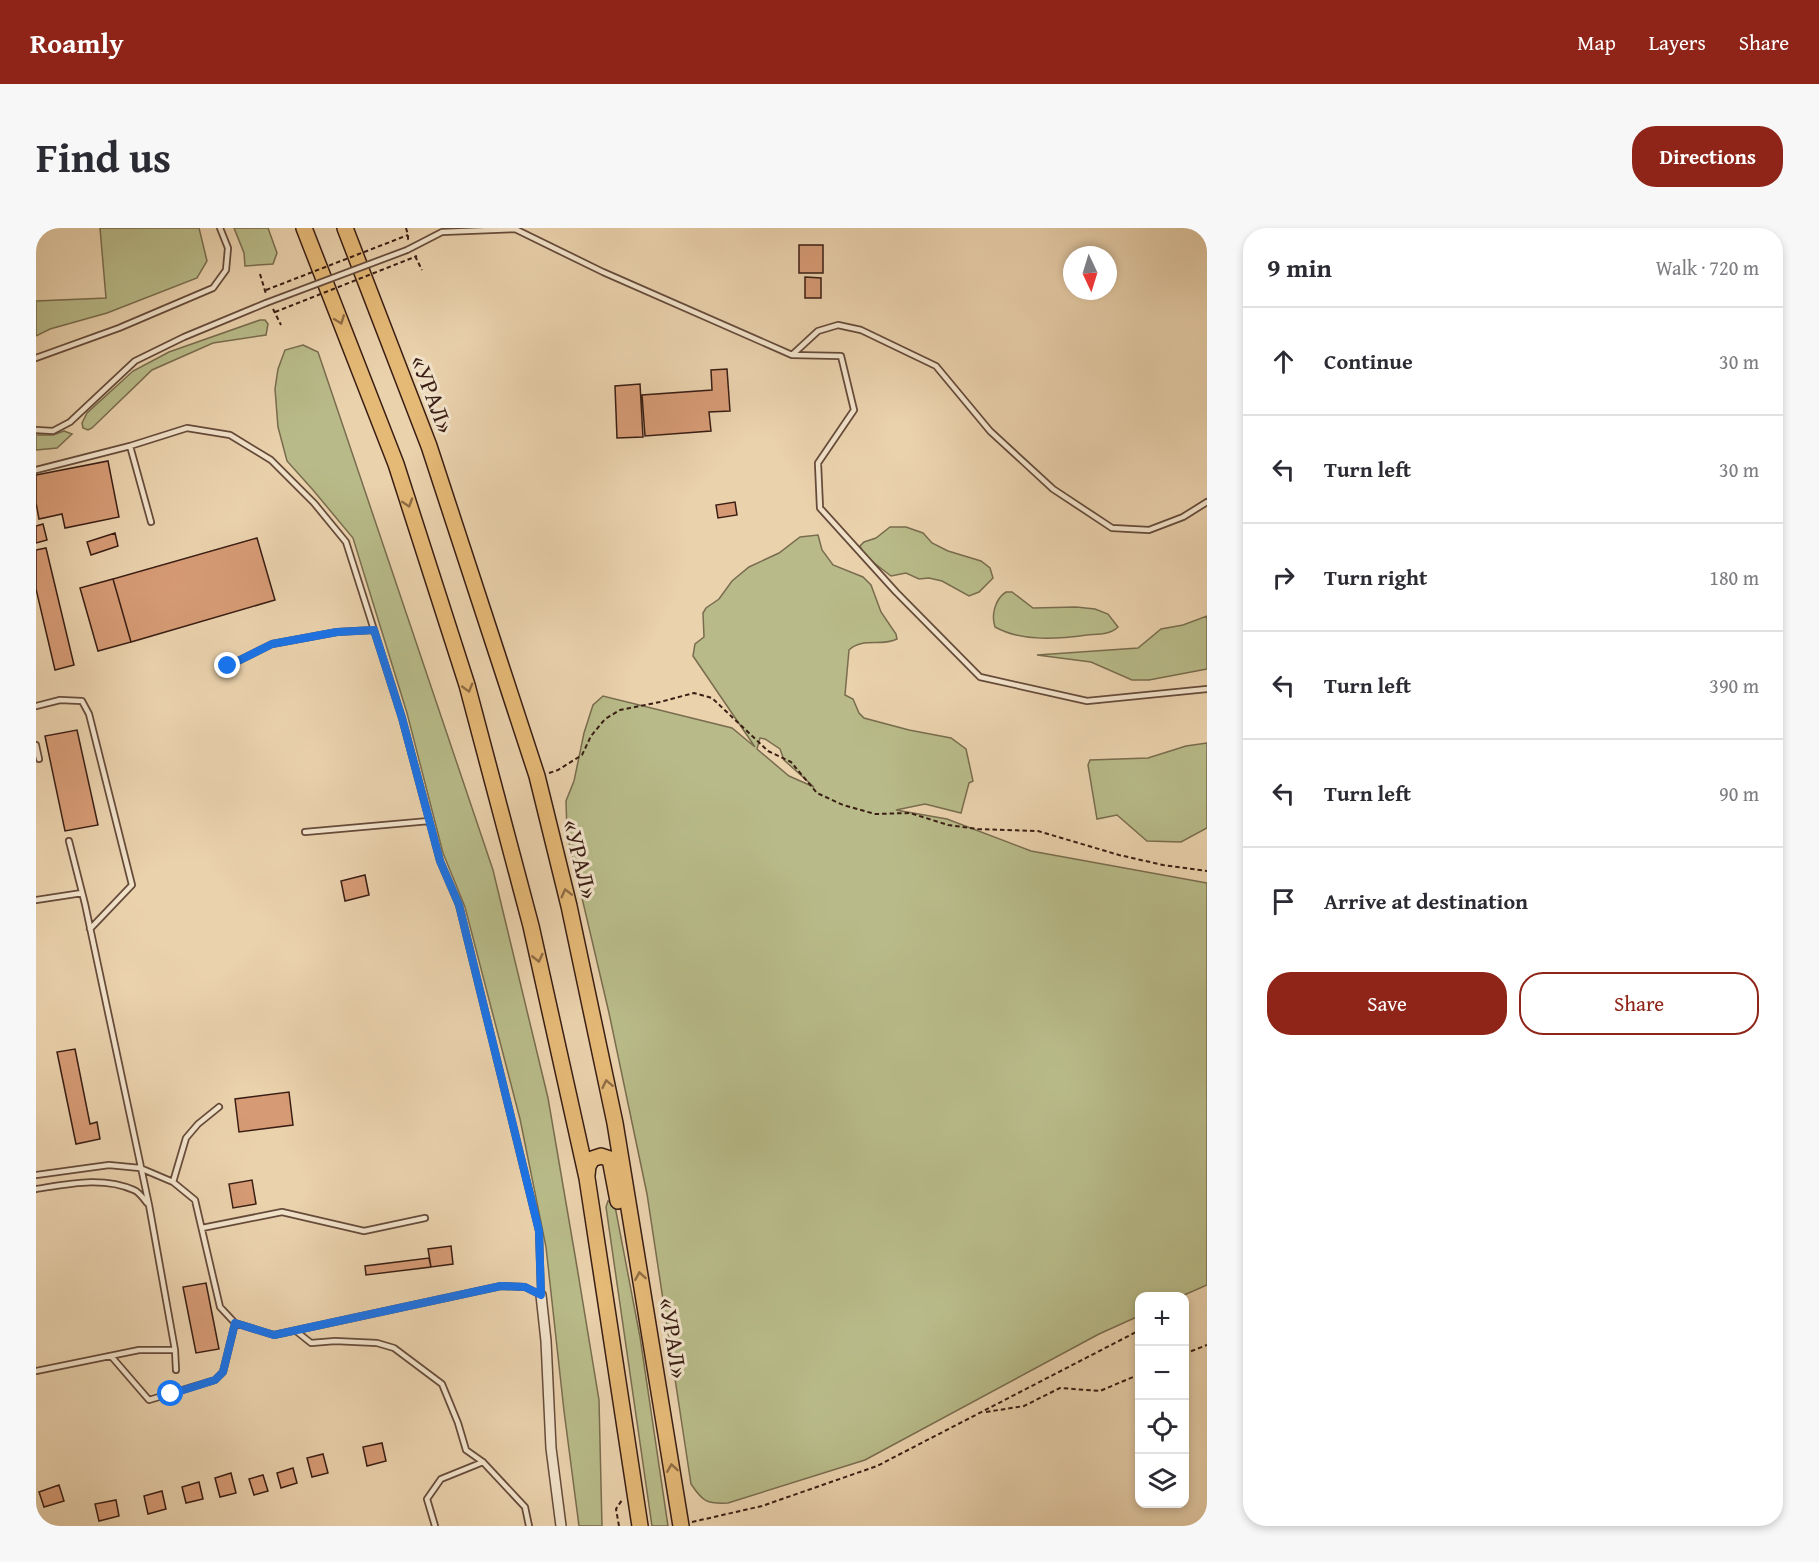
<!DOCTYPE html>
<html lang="en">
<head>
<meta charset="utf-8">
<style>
	:root { --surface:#fff; --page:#f7f7f7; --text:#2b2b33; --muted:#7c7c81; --line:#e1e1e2; --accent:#8f2418 }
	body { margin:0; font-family:"Gentium Book Plus",serif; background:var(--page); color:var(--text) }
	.controls { position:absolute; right:18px; bottom:18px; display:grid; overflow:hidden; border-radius:12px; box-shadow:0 3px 9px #0003 }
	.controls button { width:54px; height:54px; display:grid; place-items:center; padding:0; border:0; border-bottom:2px solid var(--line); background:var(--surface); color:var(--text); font:30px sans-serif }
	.compass { position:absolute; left:1027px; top:18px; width:54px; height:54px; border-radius:50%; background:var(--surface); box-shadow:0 3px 9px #0003; rotate:176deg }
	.stop { position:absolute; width:18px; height:18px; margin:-14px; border:4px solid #1a73e8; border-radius:50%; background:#fff }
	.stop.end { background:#1a73e8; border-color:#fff; box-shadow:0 2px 6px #0008 }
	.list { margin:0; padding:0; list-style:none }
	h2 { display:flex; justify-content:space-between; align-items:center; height:78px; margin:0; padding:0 24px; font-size:26px }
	h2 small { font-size:20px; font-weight:400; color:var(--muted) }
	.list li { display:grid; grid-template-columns:39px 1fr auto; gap:18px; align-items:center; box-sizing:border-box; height:108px; padding:0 24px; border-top:2px solid var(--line) }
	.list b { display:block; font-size:22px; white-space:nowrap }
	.list em { font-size:20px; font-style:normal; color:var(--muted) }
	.actions { display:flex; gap:12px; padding:18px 24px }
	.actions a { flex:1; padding:14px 0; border:2px solid var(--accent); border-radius:24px; text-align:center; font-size:21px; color:var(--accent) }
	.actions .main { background:var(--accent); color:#fff }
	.icon { flex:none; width:33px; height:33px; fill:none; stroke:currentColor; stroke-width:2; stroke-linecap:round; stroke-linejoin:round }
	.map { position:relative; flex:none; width:1171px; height:1298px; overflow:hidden; border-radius:24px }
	header { display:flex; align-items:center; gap:36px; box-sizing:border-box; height:84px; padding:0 30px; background:var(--accent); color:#fff }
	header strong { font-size:28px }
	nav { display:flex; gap:33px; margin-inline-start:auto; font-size:21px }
	.intro { display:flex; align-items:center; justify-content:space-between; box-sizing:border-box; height:144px; padding:0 36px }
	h1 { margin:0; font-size:42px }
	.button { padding:15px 27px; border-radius:24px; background:var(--accent); color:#fff; font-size:21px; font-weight:700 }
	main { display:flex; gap:36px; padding:0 36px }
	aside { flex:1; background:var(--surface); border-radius:24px; box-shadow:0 3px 9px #0003 }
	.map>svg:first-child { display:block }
</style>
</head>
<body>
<header>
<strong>Roamly</strong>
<nav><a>Map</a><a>Layers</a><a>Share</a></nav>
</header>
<div class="intro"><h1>Find us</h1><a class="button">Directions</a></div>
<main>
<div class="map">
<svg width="1171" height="1298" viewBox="0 0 1171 1298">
	<rect width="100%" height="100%" fill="#ead2ad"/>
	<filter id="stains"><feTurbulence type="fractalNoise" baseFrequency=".00333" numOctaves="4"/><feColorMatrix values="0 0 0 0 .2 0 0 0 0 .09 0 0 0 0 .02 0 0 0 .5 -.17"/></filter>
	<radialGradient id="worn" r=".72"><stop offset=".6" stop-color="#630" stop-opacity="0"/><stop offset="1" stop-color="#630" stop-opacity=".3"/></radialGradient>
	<path fill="#b8bb89" stroke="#796c4e" stroke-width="1.5" fill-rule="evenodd" d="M64 0H163L171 33 161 50 71 85 14 101 0 108V73L70 70Z
		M198 0H232L241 25 237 36 209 38 208 25Z
		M224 92H229L232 96 230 107 177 115 116 142 56 200 52 202 47 200 46 195 51 185 97 143 133 124Z
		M267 117 282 124 457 642 512 870 541 1039 563 1172 566 1298H543L528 1183 510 1019 484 891 429 679 407 625 371 485 317 310 277 262 251 233 242 199 239 161 242 141 249 122Z
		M28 203 36 206 21 220 0 222V207H17Z
		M854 299H870L887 305 896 315 912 323 945 333 954 340 957 350 943 364 933 368 906 353 893 350 883 351 870 345 855 348 829 328 824 318 828 314 840 310Z
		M782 307 786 322 797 337 827 349 835 357 845 384 860 406 861 411C846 419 827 409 813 422L809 467 817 471 823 485 828 490 873 502 915 510 930 521 937 553 933 555 925 585 889 576 860 582 911 591 995 623 1171 655V1057L1146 1068H1104L1103 1088 1063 1106 829 1232 692 1275C671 1276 667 1274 655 1256L611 966 573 785 531 606 530 573 538 553 548 505 557 477 567 468 696 500 719 519 657 428 659 416 668 409 667 385 670 380 683 371 696 353 713 339 743 325 764 309ZM724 510 729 511 744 521 748 532 778 559 753 548 721 521Z
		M970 364H976L997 380 1040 379 1059 381 1072 386 1082 399C1074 407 1062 406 1051 407 1022 411 986 414 959 399 955 387 959 371 970 364Z
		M1171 388V441L1113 452H1096L1055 434 1001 427 1102 420 1125 401 1147 397Z
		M1171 515V600L1145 614 1111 613 1081 587 1061 591 1052 537 1054 532 1112 530 1150 518Z
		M572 973 576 974 579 978 604 1109 632 1298H616L570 979Z"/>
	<path fill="#d69b75" stroke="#3a1e14" stroke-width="1.5" d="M763 17H787V45H763Z
		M769 49 785 50V70H769Z
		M691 141 694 183 673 184 675 203 609 208 606 167 676 162 675 142Z
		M604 156 607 209 581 210 579 158Z
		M72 233 83 289 29 300 26 286 3 291 0 275V247Z
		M699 274 701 287 682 290 680 277Z
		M7 296 11 312 0 315V298Z
		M79 305 82 318 55 327 51 314Z
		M221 310 239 372 95 414 77 351Z
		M10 320 38 437 19 442 0 361V322Z
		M77 351 95 414 62 423 44 360Z
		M41 502 62 597 29 603 9 508Z
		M329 647 333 667 309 673 305 653Z
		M39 821 54 896 61 894 64 911 40 916 21 824Z
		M253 864 257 897 203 904 199 871Z
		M216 952 220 976 197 980 193 956Z
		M415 1018 417 1036 395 1039 392 1021Z
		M393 1030 395 1039 330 1047 329 1038Z
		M170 1055 183 1121 160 1125 147 1059Z
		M346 1215 350 1233 331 1238 327 1219Z
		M287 1226 292 1245 276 1249 271 1230Z
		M257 1240 261 1255 245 1260 241 1245Z
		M195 1245 200 1265 184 1269 179 1250Z
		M227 1247 232 1263 218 1267 213 1251Z
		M163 1254 167 1271 150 1275 146 1259Z
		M23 1257 28 1273 8 1279 3 1264Z
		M126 1263 130 1281 112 1286 108 1268Z
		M80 1272 83 1288 63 1293 59 1276Z"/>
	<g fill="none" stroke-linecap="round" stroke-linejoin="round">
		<g stroke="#664b3a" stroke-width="8">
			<path id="service" d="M371 22 406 4 479 1 567 44 756 127 782 103 802 97 825 102 900 138 954 203 1017 261 1076 300 1113 302 1147 289 1171 274
				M756 127 805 128 818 182 782 235 784 280 860 364 944 449 1051 473 1171 461
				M0 130 83 100 177 60 190 42 192 20 184 0
				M0 202 17 203 34 194 99 133 148 109 230 75
				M94 218 115 294
				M0 242 94 218 151 200 194 207 235 232 278 275 310 314 366 490 404 633 423 677 503 1003 505 1067 489 1059 465 1058 238 1107 199 1095 184 1079 159 972 137 954 104 940 73 937 0 947
				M192 438 236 416 301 404 338 402
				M0 478 24 472 46 473 53 486 96 657 54 701
				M0 517 3 531
				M269 604 393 593
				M33 613 49 676 113 977 139 1122
				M0 672 46 665
				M137 954 150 910 162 896 183 879
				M0 961C32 956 67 948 98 962 103 964 108 971 111 975
				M166 1000 246 984 328 1003 389 990
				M260 1103 275 1115 299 1113 341 1115 358 1120 406 1156 422 1195 430 1222 447 1234 489 1279 493 1298
				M75 1128 113 1172 179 1152 187 1144 199 1095
				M0 1143 103 1122H139L140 1142
				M399 1298 391 1271 405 1251 447 1234"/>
		</g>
		<g stroke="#664b3a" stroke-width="12">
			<path id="minor" d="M505 1067 510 1113 515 1220 525 1298"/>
		</g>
		<g stroke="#3a1e14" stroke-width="18">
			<path id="primary" d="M268 0 360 236 431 457 495 698 551 950 604 1298
				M309 0 393 218 501 548 533 678 579 895 645 1298
				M551 947 552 938 556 931 565 928 574 931 582 973"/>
		</g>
		<path stroke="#3a1e14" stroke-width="2" stroke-dasharray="4.5 3" stroke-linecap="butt" d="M370 0 372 7V12
			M379 28 386 42
			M224 46 230 66
			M237 81 245 97
			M513 545 522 542 546 527 555 508 569 491 584 482 624 474 658 465 676 470 732 523 755 534 781 565 807 577 839 586 874 585 912 597 942 601 1002 603 1083 627 1127 637 1171 643
			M1148 1126 1171 1117
			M950 1184 988 1178 1024 1160 1064 1163 1104 1146
			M656 1294 726 1278 841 1238 1104 1102
			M583 1298 580 1281 586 1272"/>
		<use href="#service" stroke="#f1e2ca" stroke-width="4.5"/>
		<use href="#minor" stroke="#f1e2ca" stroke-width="9"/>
		<use href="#primary" stroke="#e5b976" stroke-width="15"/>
		<g stroke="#664b3a" stroke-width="8" stroke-linecap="butt">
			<path id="service-bridge" d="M230 75 371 22"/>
		</g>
		<path stroke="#3a1e14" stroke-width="2" stroke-dasharray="4.5 3" stroke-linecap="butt" d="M230 62 372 7
			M239 84 381 28"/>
		<use href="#service-bridge" stroke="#f1e2ca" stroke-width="4.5"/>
	</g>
	<defs><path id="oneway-chevron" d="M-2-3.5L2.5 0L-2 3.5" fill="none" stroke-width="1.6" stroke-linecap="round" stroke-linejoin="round" transform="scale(1.5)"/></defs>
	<g stroke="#906c45">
		<use href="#oneway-chevron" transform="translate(304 92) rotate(69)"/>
		<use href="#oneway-chevron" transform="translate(372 275) rotate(72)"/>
		<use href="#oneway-chevron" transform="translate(432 460) rotate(74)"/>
		<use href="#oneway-chevron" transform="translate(530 665) rotate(-104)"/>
		<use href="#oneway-chevron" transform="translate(502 730) rotate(77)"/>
		<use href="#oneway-chevron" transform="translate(571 856) rotate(-102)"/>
		<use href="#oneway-chevron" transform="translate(604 1048) rotate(-99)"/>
		<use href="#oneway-chevron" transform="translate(636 1240) rotate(-99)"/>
	</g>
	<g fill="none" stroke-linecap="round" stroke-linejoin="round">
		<path stroke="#1a73e8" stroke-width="8" d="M135 1166 179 1152 187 1144 199 1095 238 1107 465 1058 489 1059 505 1067 503 1003 423 677 404 633 366 490 338 402 301 404 236 416 192 438"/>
	</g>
	<g text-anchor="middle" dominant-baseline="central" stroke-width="6" stroke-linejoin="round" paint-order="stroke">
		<g font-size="24" fill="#3a1e14" stroke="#f1e2ca">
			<text transform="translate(397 166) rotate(69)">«УРАЛ»</text>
			<text transform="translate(545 631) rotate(76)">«УРАЛ»</text>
			<text transform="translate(638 1110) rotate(81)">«УРАЛ»</text>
		</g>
	</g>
	<rect width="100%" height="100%" filter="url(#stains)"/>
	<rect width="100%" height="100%" fill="url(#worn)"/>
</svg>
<div class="controls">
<button>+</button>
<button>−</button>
<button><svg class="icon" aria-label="locate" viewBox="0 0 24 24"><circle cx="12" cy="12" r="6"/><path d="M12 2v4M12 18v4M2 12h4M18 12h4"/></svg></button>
<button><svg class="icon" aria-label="layers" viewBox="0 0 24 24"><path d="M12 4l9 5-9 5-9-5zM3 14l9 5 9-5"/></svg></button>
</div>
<svg class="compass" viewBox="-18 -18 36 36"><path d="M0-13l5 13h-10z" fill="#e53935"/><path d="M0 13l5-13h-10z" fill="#7c7c81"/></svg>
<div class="stop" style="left:135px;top:1166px"></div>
<div class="stop end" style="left:192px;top:438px"></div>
</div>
<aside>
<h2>9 min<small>Walk · 720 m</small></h2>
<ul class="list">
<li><svg class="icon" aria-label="ahead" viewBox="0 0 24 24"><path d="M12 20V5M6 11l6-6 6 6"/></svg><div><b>Continue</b></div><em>30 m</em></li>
<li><svg class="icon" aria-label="left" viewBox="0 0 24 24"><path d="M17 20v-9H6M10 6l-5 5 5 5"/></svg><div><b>Turn left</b></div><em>30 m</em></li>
<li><svg class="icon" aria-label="right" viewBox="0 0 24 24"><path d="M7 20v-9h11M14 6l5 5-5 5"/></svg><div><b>Turn right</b></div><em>180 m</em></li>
<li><svg class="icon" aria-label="left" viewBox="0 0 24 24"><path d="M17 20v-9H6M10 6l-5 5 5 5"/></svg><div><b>Turn left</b></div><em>390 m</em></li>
<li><svg class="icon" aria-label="left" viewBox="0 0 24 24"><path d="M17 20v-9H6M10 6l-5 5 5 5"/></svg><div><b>Turn left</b></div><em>90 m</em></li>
<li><svg class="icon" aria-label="arrive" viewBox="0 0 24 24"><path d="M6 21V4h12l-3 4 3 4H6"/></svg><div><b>Arrive at destination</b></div></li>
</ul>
<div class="actions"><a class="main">Save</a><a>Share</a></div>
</aside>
</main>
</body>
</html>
